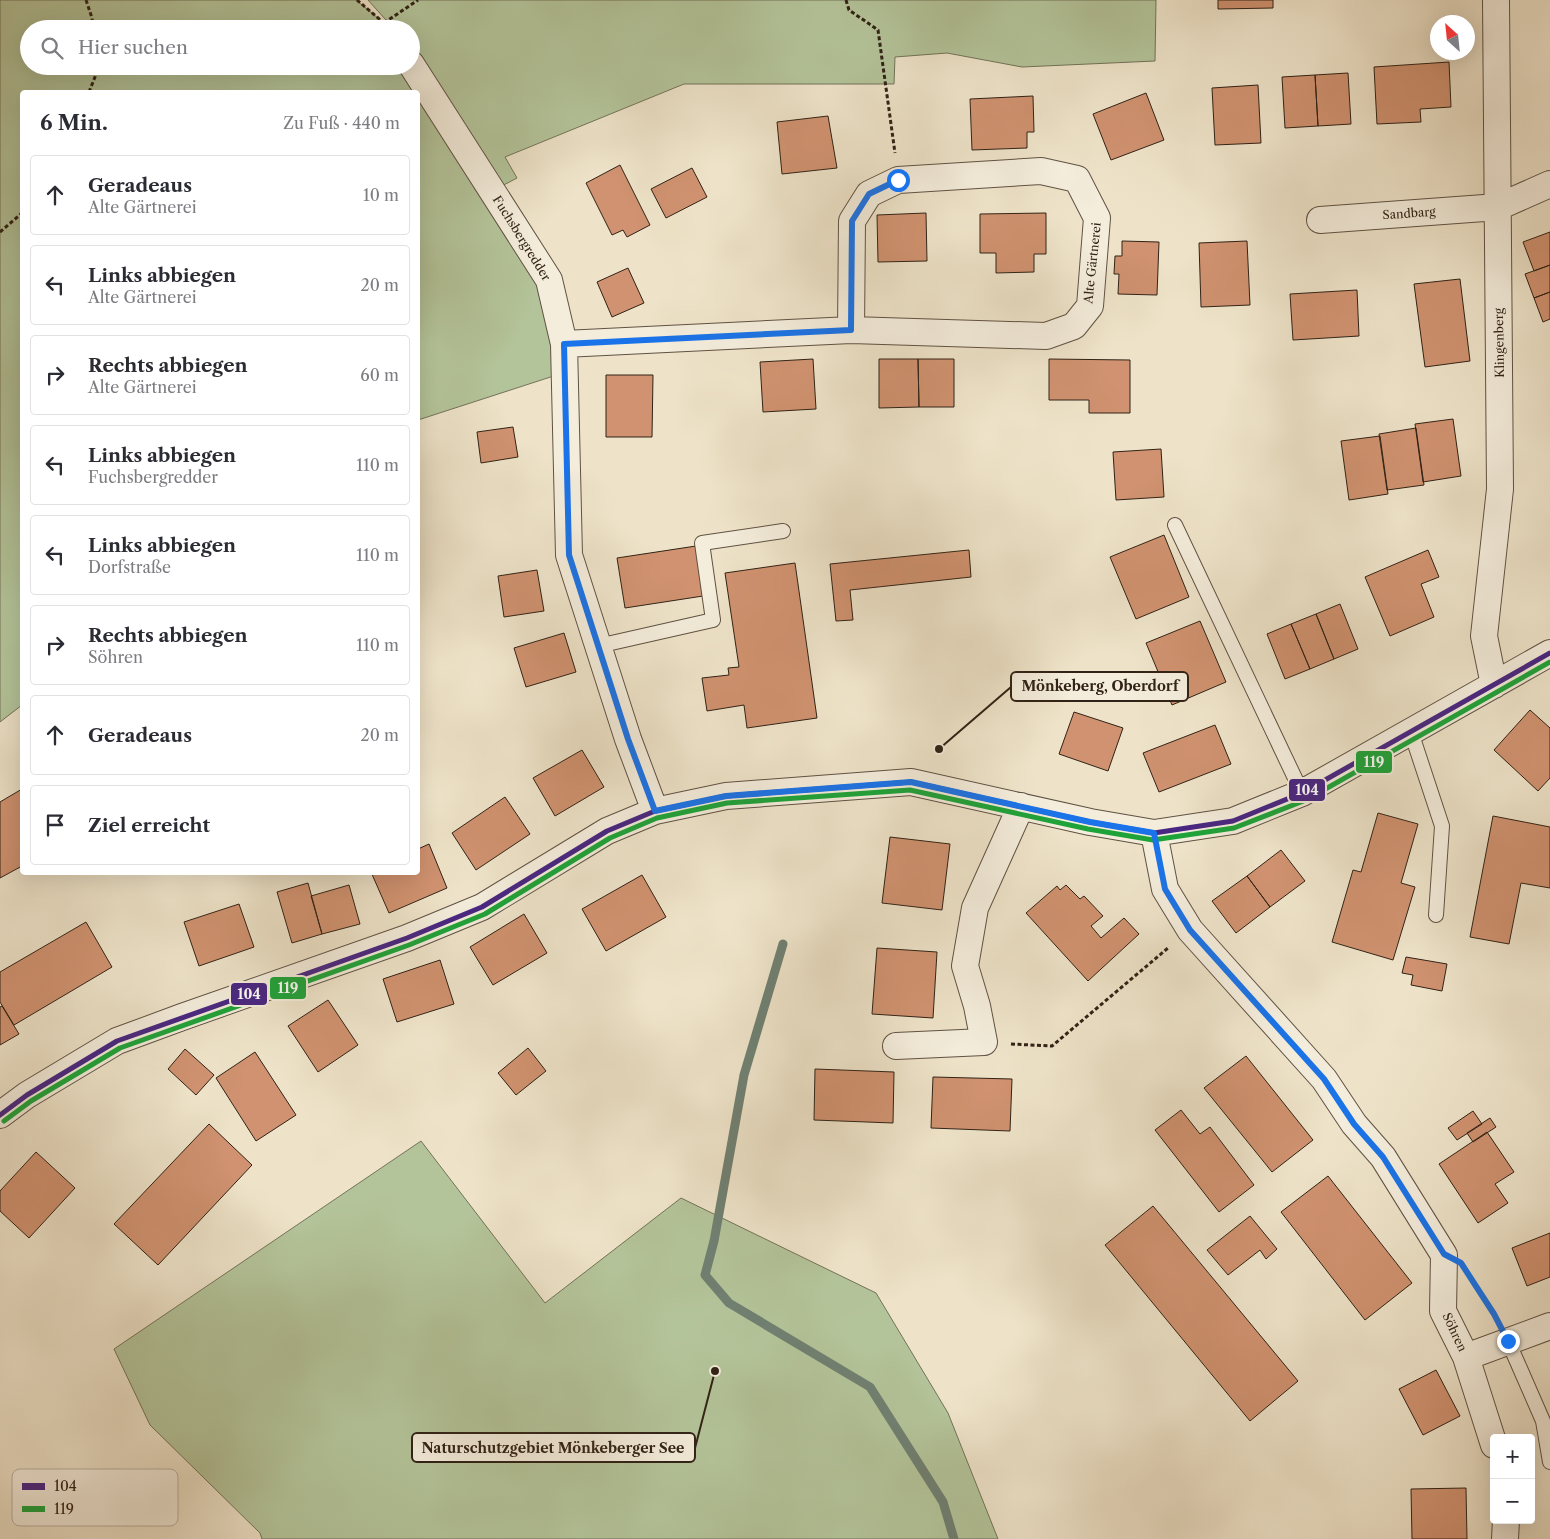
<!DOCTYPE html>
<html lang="de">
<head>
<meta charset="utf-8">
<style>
	:root { --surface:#fff; --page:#f7f7f7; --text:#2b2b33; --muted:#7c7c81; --line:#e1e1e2 }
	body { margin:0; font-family:"Libre Caslon Text",serif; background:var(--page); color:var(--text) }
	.controls { position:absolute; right:15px; bottom:15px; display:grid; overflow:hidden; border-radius:5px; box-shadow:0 5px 20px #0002 }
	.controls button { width:45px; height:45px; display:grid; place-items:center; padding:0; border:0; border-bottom:1px solid var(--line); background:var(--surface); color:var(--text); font:25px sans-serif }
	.compass { position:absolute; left:1430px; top:15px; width:45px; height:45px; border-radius:50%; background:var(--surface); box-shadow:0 5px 20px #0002; rotate:333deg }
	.stop { position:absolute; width:15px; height:15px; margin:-11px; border:4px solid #1a73e8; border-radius:50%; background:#fff }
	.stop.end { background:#1a73e8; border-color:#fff; box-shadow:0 1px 5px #0008 }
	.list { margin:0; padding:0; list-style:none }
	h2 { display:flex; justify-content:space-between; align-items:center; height:65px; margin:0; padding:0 20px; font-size:21px }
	h2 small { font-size:16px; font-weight:400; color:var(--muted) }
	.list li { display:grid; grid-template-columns:32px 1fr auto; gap:15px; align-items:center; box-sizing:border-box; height:80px; margin:0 10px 10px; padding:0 10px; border:1px solid var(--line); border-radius:5px }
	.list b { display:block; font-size:19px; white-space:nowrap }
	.list p { margin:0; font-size:16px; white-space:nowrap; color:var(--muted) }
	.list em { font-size:16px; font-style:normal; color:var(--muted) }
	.icon { flex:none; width:28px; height:28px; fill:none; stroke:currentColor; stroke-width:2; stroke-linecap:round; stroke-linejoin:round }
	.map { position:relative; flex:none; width:1550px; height:1539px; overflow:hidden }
	.search { position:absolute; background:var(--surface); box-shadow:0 5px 20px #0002; left:20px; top:20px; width:400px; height:55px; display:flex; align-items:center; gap:12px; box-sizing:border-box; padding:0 18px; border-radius:28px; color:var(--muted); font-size:19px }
	.panel { position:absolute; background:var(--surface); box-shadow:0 5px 20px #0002; left:20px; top:90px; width:400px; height:785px; border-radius:5px }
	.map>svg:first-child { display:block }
</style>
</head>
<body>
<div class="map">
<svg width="1550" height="1539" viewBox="0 0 1550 1539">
	<rect width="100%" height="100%" fill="#eee3c9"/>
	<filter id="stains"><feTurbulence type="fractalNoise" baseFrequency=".004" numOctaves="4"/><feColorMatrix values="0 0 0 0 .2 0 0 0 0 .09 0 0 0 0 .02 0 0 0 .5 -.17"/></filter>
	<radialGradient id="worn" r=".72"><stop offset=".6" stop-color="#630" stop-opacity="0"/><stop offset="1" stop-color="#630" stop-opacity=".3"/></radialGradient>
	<path fill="#b4c49a" stroke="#727358" d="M0 0H356L384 23 388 29H29V66H411L549 280 566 372 418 420V92H22V705L0 722Z
		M368 0H1156L1155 61 1022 67 947 53 895 57 894 84H684L505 157 517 178 496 189 411 56V29H394Z
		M421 1141 545 1303 681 1198 876 1293 948 1413 998 1539H262L260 1533 150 1425 114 1349Z"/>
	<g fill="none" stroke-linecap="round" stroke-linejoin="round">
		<path stroke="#708072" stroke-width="9" d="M783 944 744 1075 714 1241 705 1275 729 1303 870 1387 943 1502 954 1539"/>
	</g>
	<path fill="#d09270" stroke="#302216" d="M1218 0H1273V8L1218 9Z
		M1449 62 1451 107 1420 109 1421 122 1377 124 1374 67Z
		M1348 73 1351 124 1318 126 1315 75Z
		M1315 75 1318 126 1285 128 1282 77Z
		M1258 85 1261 143 1215 145 1212 88Z
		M1146 93 1164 140 1111 160 1093 114Z
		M1033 96 1034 132H1027V148L972 150 970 99Z
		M828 116 837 168 782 174 777 122Z
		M620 165 650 225 627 237 623 230 612 235 586 183Z
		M692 168 707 197 666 218 651 189Z
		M926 213 927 261 878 262 877 215Z
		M1046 213V254H1034V272L996 273V253H980V214Z
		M1550 232V265L1534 271 1523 242Z
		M1122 241 1159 242 1157 295 1118 294 1119 274H1114L1115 256H1122Z
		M1247 241 1250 305 1201 307 1199 243Z
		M1550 265V292L1534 298 1525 274Z
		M628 268 644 303 612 317 597 282Z
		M1460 279 1470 361 1425 367 1414 284Z
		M1357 290 1359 336 1293 340 1290 294Z
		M1550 292V319L1543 322 1534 298Z
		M813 359 816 409 763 412 760 362Z
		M879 359H918L919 407 879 408Z
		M918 359H954V407H919Z
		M1049 359 1130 360V413H1089V400H1049Z
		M606 375H653L652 437H606Z
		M1453 419 1461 476 1423 482 1415 424Z
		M513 427 518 457 481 463 477 432Z
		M1416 428 1424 485 1387 490 1379 434Z
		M1380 436 1388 494 1349 500 1341 441Z
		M1161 449 1164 497 1116 500 1113 452Z
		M1164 535 1189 597 1136 619 1110 557Z
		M696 546 703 596 625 608 617 558Z
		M969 550 971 577 850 590 853 620 836 621 830 564Z
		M1428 550 1439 577 1421 584 1434 617 1390 636 1365 577Z
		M795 563 817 718 747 728 744 705 707 711 702 678 729 675 728 668 739 667 725 573Z
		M537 570 544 611 504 617 498 576Z
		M1340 604 1358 649 1334 659 1316 614Z
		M1316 614 1334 659 1310 669 1291 624Z
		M1200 621 1226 682 1172 705 1146 643Z
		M1291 624 1310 669 1285 679 1267 634Z
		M564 633 576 672 526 687 514 648Z
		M1530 710 1550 728V778L1538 791 1494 750Z
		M1074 712 1123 728 1108 771 1059 754Z
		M1215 725 1231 764 1159 792 1143 753Z
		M582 750 604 787 555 816 533 778Z
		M22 789V866L0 878V802Z
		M505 797 530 834 476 870 452 833Z
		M1378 813 1418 824 1401 883 1415 887 1393 960 1332 942 1353 870 1361 872Z
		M1493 816 1550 827V888L1521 883 1509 944 1470 937Z
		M890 837 950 844 942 910 882 903Z
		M429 844 447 888 389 913 371 872H418V849Z
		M1281 850 1305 881 1270 907 1247 876Z
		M642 875 666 917 606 951 582 909Z
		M1247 876 1270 907 1236 933 1212 901Z
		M308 883 322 934 292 943 277 892Z
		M349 885 360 924 322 934 311 896Z
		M1066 885 1080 899 1084 896 1103 916 1091 926 1101 938 1124 918 1139 934 1088 981 1026 913 1057 886 1060 890Z
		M239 904 254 947 199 966 184 922Z
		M524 914 547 953 493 985 470 947Z
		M86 922 112 967 14 1025 0 1002V972Z
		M877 948 937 952 933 1018 872 1014Z
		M1406 957 1447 964 1442 991 1411 985 1413 975 1402 973Z
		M440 960 454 1004 397 1022 383 979Z
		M328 1000 358 1045 318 1072 288 1026Z
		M2 1006 19 1034 0 1045V1007Z
		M528 1048 546 1071 516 1095 498 1073Z
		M185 1049 214 1075 196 1095 168 1069Z
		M255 1052 296 1115 256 1141 216 1078Z
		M1246 1056 1313 1140 1272 1172 1204 1088Z
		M815 1069 894 1072 893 1123 814 1120Z
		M933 1077 1012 1079 1010 1131 931 1128Z
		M1181 1110 1200 1134 1210 1127 1254 1185 1219 1212 1155 1130Z
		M1473 1111 1482 1124 1457 1140 1448 1128Z
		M1490 1118 1496 1127 1473 1142 1467 1133Z
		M209 1124 252 1165 158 1265 114 1224Z
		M1487 1132 1514 1172 1495 1184 1508 1203 1478 1223 1439 1164Z
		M36 1152 75 1188 29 1238 0 1211V1191Z
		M1328 1176 1412 1283 1365 1320 1281 1212Z
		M1153 1206 1298 1381 1250 1421 1105 1245Z
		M1250 1216 1277 1249 1266 1259 1260 1250 1228 1275 1207 1250Z
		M1550 1233V1277L1527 1286 1512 1248Z
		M1436 1370 1460 1416 1423 1435 1399 1389Z
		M1466 1488 1467 1539H1412L1411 1489Z"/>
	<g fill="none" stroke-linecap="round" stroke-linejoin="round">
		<g stroke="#605243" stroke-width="16">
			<path id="service" d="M1175 525 1302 793
				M598 646 713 620 702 543 783 531
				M1411 732 1442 826 1436 915
				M1508 1341 1543 1421 1550 1462"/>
		</g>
		<g stroke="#605243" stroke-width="28">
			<path id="minor" d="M411 64 549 280 564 344 569 555 628 739 655 811
				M1320 220 1498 207 1550 184
				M564 344 851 330 1046 336 1074 326 1090 306 1097 218 1077 179 1041 171 898 180 869 194 852 221 851 330
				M1494 685 1484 636 1500 489 1496 0
				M1154 833 1165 889 1190 930 1324 1079 1354 1124 1383 1157 1444 1255 1443 1311 1466 1357 1494 1445
				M896 1046 984 1042 977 1006 965 966 975 908 1021 806
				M0 1115 27 1095 117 1041 182 1017 407 938 482 907 607 831 655 811 726 796 911 782 1090 822 1154 833 1233 821 1302 793 1550 653
				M1466 1357 1550 1326
				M1505 1539 1506 1520"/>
		</g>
		<path stroke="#302216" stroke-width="3" stroke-dasharray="4 2.5" stroke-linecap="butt" d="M86 0 92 18 93 29
			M357 0 384 23 388 29
			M846 0 849 10 878 30 895 153
			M384 23 418 0
			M89 92 97 72 96 66
			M0 232 22 213
			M1011 1044 1052 1046 1168 948
			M1473 1281 1495 1316"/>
		<use href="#service" stroke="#f4eddc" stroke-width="14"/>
		<use href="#minor" stroke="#f4eddc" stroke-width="26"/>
		<g stroke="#f4eddc" stroke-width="9">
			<path id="bus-1" d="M0 1115 27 1095 117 1041 407 938 482 907 607 831 655 811 726 796 911 782 1090 822 1154 833 1233 821 1302 793 1550 653"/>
		</g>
		<g stroke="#f4eddc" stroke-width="9">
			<path id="bus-2" d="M4 1121 31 1101 120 1048 409 945 485 914 610 838 657 818 727 803 910 790 1088 829 1153 840 1234 828 1306 800 1550 662"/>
		</g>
		<use href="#bus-1" stroke="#482683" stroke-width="5"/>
		<use href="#bus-2" stroke="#1ea339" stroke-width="5"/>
	</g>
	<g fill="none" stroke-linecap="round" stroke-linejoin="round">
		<path stroke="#1a73e8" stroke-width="6" d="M898 180 869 194 852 221 851 330 564 344 569 555 628 739 655 811 726 796 911 782 1090 822 1154 833 1165 889 1190 930 1324 1079 1354 1124 1383 1157 1444 1254 1461 1263 1494 1314 1508 1341"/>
	</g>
	<g text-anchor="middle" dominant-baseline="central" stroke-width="4" stroke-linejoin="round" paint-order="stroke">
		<g font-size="12" fill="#302216" stroke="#f4eddc">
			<text transform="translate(1409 213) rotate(-4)">Sandbarg</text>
			<text transform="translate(522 238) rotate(58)">Fuchsbergredder</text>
			<text transform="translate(1092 263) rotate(-84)">Alte Gärtnerei</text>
			<text transform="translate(1499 343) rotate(-91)">Klingenberg</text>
			<text transform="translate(1455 1332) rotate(65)">Söhren</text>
		</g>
	</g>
	<rect x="12" y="1469" width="166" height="57" rx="8" fill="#f4eddc" stroke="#b9b0a1" stroke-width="1"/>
	<rect x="22" y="1483" width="23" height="7" fill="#482683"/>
	<rect x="22" y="1506" width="23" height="6" fill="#1ea339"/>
	<g font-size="14" fill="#302216">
		<text x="54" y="1491">104</text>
		<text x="54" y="1514">119</text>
	</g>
	<path fill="none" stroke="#302216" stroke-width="2" d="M939 749L1011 687M715 1371L695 1448"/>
	<g fill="#302216" stroke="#f4eddc" stroke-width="2">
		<circle cx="939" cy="749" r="5"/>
		<circle cx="715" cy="1371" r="5"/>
	</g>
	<g fill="#f4eddc" stroke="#302216" stroke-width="2">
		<rect x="1011" y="672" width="177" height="29" rx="5"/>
		<rect x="412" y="1433" width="283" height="29" rx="5"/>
	</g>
	<g font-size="14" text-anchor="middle" font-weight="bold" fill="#302216">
		<text x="1100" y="691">Mönkeberg, Oberdorf</text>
		<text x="553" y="1453">Naturschutzgebiet Mönkeberger See</text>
	</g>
	<g stroke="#f4eddc" stroke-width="2">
		<rect x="1355" y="750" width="38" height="24" rx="5" fill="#1ea339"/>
		<rect x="1288" y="778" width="38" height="24" rx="5" fill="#482683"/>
		<rect x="269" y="976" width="38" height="24" rx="5" fill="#1ea339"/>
		<rect x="230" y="982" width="38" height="24" rx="5" fill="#482683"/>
	</g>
	<g font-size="14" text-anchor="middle" font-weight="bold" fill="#fff">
		<text x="1374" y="767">119</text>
		<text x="1307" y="795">104</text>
		<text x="288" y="993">119</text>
		<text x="249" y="999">104</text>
	</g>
	<rect width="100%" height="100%" filter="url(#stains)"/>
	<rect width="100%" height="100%" fill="url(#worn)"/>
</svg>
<div class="controls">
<button>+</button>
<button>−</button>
</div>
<svg class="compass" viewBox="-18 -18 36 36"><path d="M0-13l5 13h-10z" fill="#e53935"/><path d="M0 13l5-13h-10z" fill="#7c7c81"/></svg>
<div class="stop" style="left:898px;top:180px"></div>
<div class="stop end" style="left:1508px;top:1341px"></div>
<div class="search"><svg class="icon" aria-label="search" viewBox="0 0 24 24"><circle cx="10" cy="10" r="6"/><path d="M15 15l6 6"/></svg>Hier suchen</div>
<section class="panel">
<h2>6 Min.<small>Zu Fuß · 440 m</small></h2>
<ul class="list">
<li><svg class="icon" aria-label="ahead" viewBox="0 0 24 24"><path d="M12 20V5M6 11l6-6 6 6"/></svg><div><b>Geradeaus</b><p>Alte Gärtnerei</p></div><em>10 m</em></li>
<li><svg class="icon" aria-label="left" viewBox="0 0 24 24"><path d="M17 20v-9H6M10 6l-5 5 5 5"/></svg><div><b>Links abbiegen</b><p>Alte Gärtnerei</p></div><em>20 m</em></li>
<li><svg class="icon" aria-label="right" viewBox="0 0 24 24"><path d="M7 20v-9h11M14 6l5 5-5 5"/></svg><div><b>Rechts abbiegen</b><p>Alte Gärtnerei</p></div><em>60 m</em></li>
<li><svg class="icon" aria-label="left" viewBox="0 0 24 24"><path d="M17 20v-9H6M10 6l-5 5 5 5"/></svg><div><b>Links abbiegen</b><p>Fuchsbergredder</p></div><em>110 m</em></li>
<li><svg class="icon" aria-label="left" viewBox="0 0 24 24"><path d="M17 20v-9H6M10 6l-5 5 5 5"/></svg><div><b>Links abbiegen</b><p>Dorfstraße</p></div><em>110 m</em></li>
<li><svg class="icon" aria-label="right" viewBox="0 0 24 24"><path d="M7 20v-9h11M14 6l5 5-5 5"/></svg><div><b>Rechts abbiegen</b><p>Söhren</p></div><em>110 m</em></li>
<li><svg class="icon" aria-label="ahead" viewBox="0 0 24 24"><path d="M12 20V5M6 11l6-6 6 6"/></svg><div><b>Geradeaus</b></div><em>20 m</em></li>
<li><svg class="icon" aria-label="arrive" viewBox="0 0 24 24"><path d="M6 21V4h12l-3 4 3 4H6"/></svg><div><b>Ziel erreicht</b></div></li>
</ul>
</section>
</div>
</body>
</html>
